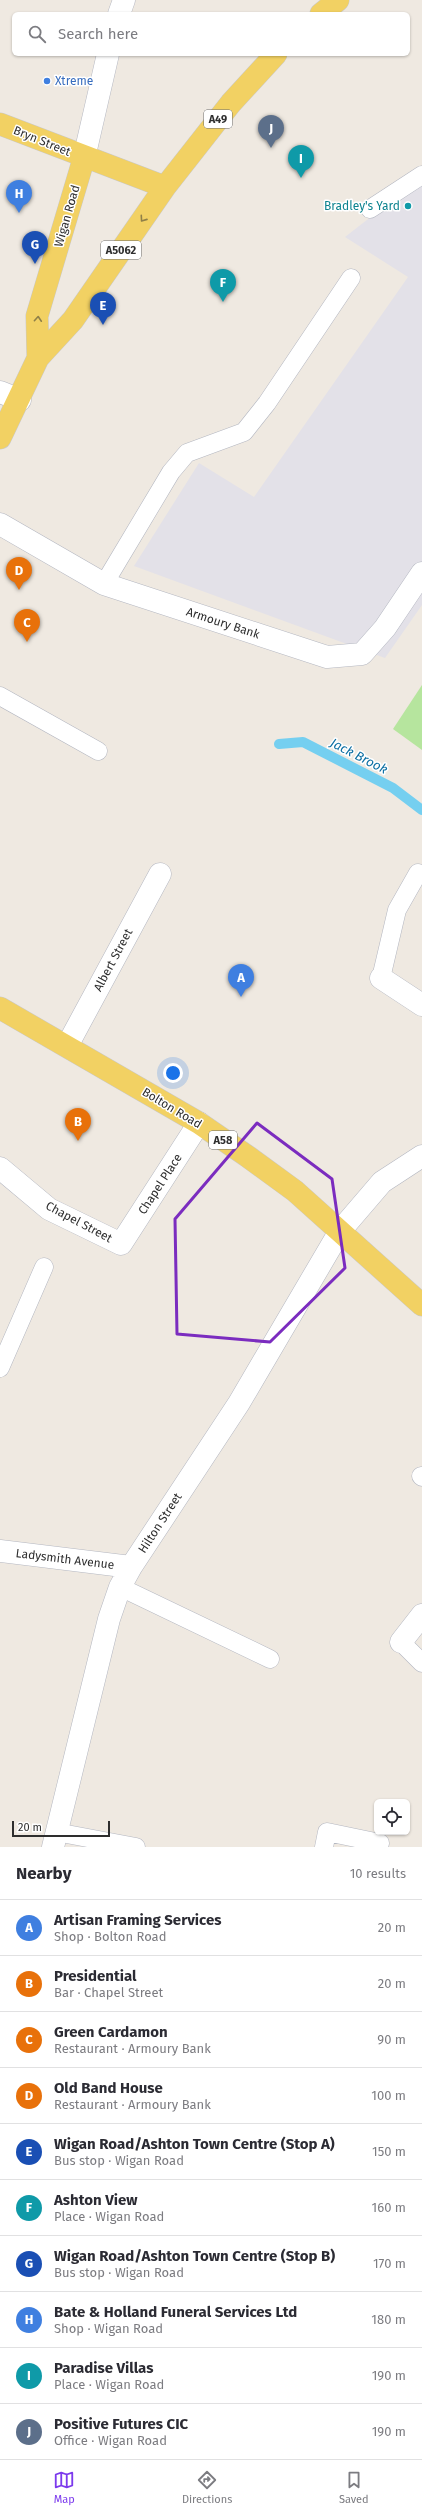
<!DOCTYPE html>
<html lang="en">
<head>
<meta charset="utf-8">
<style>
	:root { --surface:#fff; --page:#f2f2f3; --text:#2b2b33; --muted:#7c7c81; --line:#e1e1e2; --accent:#7c3aed }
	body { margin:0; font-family:"Fira Sans",sans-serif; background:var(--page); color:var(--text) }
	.controls { position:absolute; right:12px; bottom:12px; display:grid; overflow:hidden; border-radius:6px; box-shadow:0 1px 3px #0004 }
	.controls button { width:36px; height:36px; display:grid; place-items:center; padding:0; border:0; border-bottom:1px solid var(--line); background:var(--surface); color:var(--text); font:20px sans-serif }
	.scale { position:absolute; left:12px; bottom:10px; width:98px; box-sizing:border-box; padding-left:4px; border:2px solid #2e2e2e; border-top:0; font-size:11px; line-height:14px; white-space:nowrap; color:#2e2e2e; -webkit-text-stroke:3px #fff; paint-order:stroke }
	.you { position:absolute; left:173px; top:1073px; width:14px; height:14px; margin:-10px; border:3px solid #fff; border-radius:50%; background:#1a73e8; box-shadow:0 0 0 6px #1a73e833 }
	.badge { display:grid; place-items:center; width:26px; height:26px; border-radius:50%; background:var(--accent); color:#fff; font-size:13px; font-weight:700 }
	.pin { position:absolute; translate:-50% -33px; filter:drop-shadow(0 1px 2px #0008) }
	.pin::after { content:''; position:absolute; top:21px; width:14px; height:12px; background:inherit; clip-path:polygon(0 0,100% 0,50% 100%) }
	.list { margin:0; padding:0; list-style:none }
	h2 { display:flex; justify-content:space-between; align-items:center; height:52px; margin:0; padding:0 16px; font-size:17px }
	h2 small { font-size:13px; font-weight:400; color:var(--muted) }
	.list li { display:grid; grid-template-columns:26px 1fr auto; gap:12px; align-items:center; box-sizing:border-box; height:56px; padding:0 16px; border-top:1px solid var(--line) }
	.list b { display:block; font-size:15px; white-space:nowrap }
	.list p { margin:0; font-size:13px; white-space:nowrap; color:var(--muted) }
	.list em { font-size:13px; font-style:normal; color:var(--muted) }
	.icon { flex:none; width:22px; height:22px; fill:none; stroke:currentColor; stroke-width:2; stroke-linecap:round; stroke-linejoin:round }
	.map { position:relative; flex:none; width:422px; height:1847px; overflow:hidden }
	.search { position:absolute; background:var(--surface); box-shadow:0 1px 3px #0004; left:12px; right:12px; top:12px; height:44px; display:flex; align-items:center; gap:10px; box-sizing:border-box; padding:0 14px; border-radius:6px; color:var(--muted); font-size:15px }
	.sheet { height:612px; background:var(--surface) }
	nav { display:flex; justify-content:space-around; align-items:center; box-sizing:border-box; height:56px; border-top:1px solid var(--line); background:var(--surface); font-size:11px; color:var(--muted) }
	nav a { display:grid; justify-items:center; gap:2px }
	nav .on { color:var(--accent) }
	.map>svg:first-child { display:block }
</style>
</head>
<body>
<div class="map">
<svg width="422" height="1847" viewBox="0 0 422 1847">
	<rect width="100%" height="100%" fill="#efe9e1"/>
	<path fill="#e3e1e8" d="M422 177V605L385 658 134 566 199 463 254 497 408 277 345 237Z"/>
	<path fill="#b6e59e" d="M422 685V750L393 729Z"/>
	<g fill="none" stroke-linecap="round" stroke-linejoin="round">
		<path stroke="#75cff0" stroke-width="10" d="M279 744 303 742 393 788 422 810"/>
		<g stroke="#b4b7c1" stroke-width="19">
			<path id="lane" d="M370 209 422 175
				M104 584 171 472 187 453 244 432 267 403 351 278
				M0 696 98 751
				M381 978 397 910 418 873
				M0 1368 44 1267
				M421 1476 422 1477
				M120 1587 270 1659
				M401 1642 422 1663
				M56 1832 136 1847
				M324 1847 327 1832 380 1843"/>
		</g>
		<g stroke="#b4b7c1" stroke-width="23">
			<path id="street" d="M0 392 20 400
				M0 524 104 584 327 657 362 654 385 628 422 573
				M381 978 422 1005
				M67 1046 160 874
				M0 1168 49 1209 121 1244 199 1123
				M0 1551 131 1567
				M401 1642 422 1615
				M53 1847 109 1619 120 1587 131 1567 239 1403 340 1231 382 1182 422 1156"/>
		</g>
		<g stroke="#b4b7c1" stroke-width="23">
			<path id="secondary" d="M119 14 124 0
				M84 158 108 54"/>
		</g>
		<g stroke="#c9c9c9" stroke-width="23">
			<path id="primary" d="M321 14 338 0
				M0 124 165 187
				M38 358 37 316 84 158
				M0 438 38 358 73 320 165 187 231 103 276 54
				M0 1008 199 1123 247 1156 295 1191 422 1305"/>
		</g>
		<use href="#lane" stroke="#fff" stroke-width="18"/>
		<use href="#street" stroke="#fff" stroke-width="22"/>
		<use href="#secondary" stroke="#fff" stroke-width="22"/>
		<use href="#primary" stroke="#f2d163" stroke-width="22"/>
	</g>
	<defs><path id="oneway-chevron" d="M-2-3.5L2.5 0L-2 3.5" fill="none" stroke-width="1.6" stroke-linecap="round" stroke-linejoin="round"/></defs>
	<g stroke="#908048">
		<use href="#oneway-chevron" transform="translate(143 219) rotate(125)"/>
		<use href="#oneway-chevron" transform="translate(38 319) rotate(-86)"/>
	</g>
	<path fill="none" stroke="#7b2cbf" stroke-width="3" stroke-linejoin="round" d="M257 1123 332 1179 345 1268 270 1342 177 1334 175 1219Z"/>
	<circle fill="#3f7fe0" stroke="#fff" stroke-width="1.5" cx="47" cy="81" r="4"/>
	<circle fill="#0f9aa8" stroke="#fff" stroke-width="1.5" cx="408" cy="206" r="4"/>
	<g text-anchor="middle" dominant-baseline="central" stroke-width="3" stroke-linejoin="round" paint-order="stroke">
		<g fill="#fff" stroke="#6d6d6d" stroke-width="1">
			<rect x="204" y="110" width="28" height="18" rx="3"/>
			<rect x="101" y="241" width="40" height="18" rx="3"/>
			<rect x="209" y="1131" width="28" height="18" rx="3"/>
		</g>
		<g font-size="11" font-weight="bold" fill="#2e2e2e">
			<text x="218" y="119">A49</text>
			<text x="121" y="250">A5062</text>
			<text x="223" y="1140">A58</text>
		</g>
		<g font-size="12" fill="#366cbe" stroke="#fff" text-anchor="start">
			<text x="55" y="81">Xtreme</text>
		</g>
		<g font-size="12" fill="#2e2e2e" stroke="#fff">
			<text transform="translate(42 141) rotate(22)">Bryn Street</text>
			<text transform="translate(67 216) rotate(-74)">Wigan Road</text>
			<text transform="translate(223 623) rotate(18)">Armoury Bank</text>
			<text transform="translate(113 960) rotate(-62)">Albert Street</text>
			<text transform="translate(172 1108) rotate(31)">Bolton Road</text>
			<text transform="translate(160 1184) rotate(-57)">Chapel Place</text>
			<text transform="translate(79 1222) rotate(28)">Chapel Street</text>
			<text transform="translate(160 1523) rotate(-57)">Hilton Street</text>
			<text transform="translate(65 1559) rotate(7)">Ladysmith Avenue</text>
		</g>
		<g font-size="12" fill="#0d838f" stroke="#fff" text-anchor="end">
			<text x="400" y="206">Bradley's Yard</text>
		</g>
		<g font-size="13" font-style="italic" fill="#0d6fa3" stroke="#fff">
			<text transform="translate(359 756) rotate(27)">Jack Brook</text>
		</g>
	</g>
</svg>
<div class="controls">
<button><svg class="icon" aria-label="locate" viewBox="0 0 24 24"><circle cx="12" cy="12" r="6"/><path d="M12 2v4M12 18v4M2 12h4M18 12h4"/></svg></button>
</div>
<div class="scale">20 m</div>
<div class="you"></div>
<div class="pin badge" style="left:241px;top:997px;background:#3f7fe0">A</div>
<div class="pin badge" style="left:78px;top:1141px;background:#e8710a">B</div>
<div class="pin badge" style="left:27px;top:642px;background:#e8710a">C</div>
<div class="pin badge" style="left:19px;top:590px;background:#e8710a">D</div>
<div class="pin badge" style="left:103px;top:325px;background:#1a4fb4">E</div>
<div class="pin badge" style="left:223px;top:302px;background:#0f9aa8">F</div>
<div class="pin badge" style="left:35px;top:264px;background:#1a4fb4">G</div>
<div class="pin badge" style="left:19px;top:213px;background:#3f7fe0">H</div>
<div class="pin badge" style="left:301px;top:178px;background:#0f9aa8">I</div>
<div class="pin badge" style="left:271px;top:148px;background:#5c6f8a">J</div>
<div class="search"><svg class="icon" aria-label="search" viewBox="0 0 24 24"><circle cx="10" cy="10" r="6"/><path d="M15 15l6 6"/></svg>Search here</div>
</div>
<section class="sheet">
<h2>Nearby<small>10 results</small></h2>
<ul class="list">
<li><span class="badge" style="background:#3f7fe0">A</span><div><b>Artisan Framing Services</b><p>Shop · Bolton Road</p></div><em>20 m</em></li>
<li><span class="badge" style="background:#e8710a">B</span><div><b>Presidential</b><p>Bar · Chapel Street</p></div><em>20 m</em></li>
<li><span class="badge" style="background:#e8710a">C</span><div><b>Green Cardamon</b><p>Restaurant · Armoury Bank</p></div><em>90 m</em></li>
<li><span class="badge" style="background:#e8710a">D</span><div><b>Old Band House</b><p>Restaurant · Armoury Bank</p></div><em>100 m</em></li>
<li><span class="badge" style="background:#1a4fb4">E</span><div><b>Wigan Road/Ashton Town Centre (Stop A)</b><p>Bus stop · Wigan Road</p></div><em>150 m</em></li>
<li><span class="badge" style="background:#0f9aa8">F</span><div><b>Ashton View</b><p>Place · Wigan Road</p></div><em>160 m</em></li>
<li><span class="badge" style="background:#1a4fb4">G</span><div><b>Wigan Road/Ashton Town Centre (Stop B)</b><p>Bus stop · Wigan Road</p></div><em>170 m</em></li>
<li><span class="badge" style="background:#3f7fe0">H</span><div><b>Bate &amp; Holland Funeral Services Ltd</b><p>Shop · Wigan Road</p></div><em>180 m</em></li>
<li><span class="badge" style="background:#0f9aa8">I</span><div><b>Paradise Villas</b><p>Place · Wigan Road</p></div><em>190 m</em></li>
<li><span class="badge" style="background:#5c6f8a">J</span><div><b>Positive Futures CIC</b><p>Office · Wigan Road</p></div><em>190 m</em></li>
</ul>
</section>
<nav>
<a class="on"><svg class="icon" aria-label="map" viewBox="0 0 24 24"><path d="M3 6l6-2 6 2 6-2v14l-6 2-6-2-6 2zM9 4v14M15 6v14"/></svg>Map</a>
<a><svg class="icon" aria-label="directions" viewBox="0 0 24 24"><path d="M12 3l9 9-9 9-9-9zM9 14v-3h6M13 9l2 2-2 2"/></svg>Directions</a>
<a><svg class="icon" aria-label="saved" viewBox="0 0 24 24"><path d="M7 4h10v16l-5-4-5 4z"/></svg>Saved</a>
</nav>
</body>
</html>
